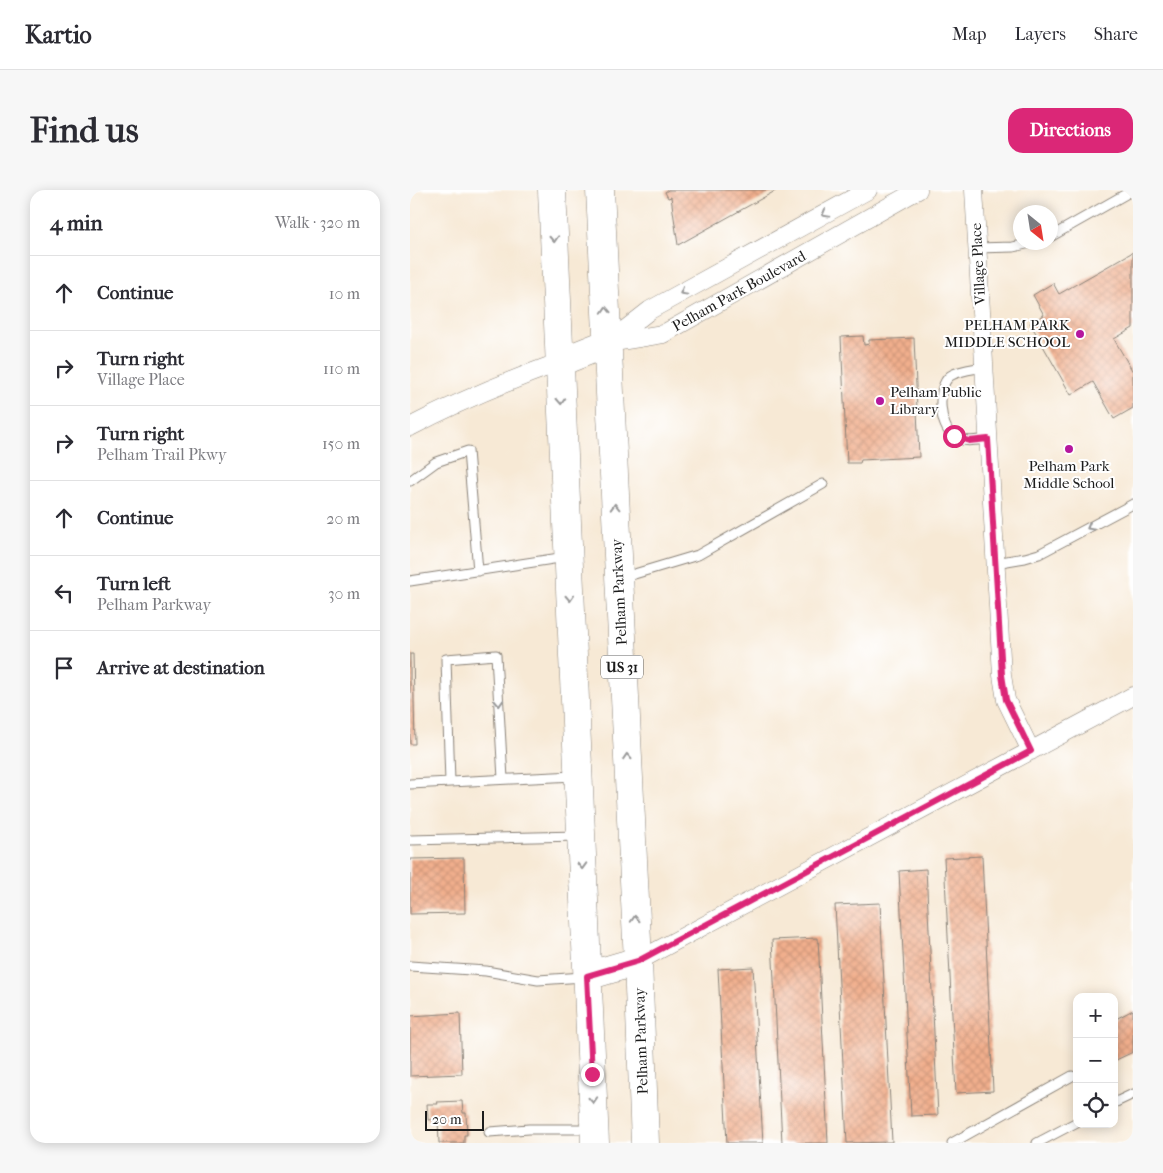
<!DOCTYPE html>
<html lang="en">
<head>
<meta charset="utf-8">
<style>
	:root { --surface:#fff; --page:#f7f7f7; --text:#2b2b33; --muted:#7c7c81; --line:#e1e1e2; --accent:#db2777 }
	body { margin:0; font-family:"IM FELL French Canon",serif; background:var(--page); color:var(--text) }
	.controls { position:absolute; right:15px; bottom:15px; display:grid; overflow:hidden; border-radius:10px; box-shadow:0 2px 12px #0003 }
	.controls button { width:45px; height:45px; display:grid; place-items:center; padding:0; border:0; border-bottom:1px solid var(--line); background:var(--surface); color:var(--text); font:25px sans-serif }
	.compass { position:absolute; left:603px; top:15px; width:45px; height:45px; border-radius:50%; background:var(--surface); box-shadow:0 2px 12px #0003; rotate:150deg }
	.scale { position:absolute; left:15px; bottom:12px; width:59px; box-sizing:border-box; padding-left:5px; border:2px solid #1c1c1c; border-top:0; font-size:14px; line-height:18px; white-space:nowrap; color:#1c1c1c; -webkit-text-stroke:4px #fff; paint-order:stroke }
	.stop { position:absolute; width:15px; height:15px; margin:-11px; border:4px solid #db2777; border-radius:50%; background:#fff }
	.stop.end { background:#db2777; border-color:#fff; box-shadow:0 1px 5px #0008 }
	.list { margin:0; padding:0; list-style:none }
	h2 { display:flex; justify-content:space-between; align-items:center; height:65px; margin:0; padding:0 20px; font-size:21px }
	h2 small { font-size:16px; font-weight:400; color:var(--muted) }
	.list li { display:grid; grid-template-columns:32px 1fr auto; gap:15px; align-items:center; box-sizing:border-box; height:75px; padding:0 20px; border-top:1px solid var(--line) }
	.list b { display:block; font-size:19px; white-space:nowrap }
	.list p { margin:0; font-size:16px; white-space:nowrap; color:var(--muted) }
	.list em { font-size:16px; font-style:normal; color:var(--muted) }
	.icon { flex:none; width:28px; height:28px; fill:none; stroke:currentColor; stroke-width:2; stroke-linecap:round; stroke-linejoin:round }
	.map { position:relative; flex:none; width:723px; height:953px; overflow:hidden; border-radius:15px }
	header { display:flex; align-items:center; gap:30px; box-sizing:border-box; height:70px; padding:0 25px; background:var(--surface); border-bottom:1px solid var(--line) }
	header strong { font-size:24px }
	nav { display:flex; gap:28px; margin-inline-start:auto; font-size:18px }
	.intro { display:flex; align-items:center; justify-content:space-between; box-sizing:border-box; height:120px; padding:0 30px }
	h1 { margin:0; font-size:35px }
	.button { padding:12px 22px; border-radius:15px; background:var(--accent); color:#fff; font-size:18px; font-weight:700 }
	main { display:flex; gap:30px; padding:0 30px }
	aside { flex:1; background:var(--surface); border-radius:15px; box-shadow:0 2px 12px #0003 }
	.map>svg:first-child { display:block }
</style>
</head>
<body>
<header>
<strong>Kartio</strong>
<nav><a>Map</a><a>Layers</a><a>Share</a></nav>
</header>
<div class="intro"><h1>Find us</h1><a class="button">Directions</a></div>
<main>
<aside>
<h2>4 min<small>Walk · 320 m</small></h2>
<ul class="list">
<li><svg class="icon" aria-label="ahead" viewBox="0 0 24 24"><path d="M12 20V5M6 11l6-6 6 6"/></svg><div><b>Continue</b></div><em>10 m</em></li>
<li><svg class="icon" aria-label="right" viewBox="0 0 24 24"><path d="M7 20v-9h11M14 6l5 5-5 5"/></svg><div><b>Turn right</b><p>Village Place</p></div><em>110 m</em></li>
<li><svg class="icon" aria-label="right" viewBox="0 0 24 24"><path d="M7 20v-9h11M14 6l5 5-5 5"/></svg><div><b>Turn right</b><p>Pelham Trail Pkwy</p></div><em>150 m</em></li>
<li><svg class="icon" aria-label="ahead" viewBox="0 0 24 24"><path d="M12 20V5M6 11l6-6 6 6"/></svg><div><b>Continue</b></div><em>20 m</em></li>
<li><svg class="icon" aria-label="left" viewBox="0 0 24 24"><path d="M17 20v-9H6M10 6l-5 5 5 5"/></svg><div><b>Turn left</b><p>Pelham Parkway</p></div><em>30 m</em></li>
<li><svg class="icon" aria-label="arrive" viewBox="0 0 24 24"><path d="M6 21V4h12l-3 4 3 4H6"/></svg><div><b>Arrive at destination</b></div></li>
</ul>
</aside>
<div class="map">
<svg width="723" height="953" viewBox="0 0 723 953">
	<defs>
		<pattern id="building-cross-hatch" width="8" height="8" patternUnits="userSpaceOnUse" patternTransform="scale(1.25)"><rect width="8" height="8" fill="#f1af8d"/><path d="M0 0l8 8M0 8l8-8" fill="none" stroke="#ce9679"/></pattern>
	</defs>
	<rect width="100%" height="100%" fill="#fff"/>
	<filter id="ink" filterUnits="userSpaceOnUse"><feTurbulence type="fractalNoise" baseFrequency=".02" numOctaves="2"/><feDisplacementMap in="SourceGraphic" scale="10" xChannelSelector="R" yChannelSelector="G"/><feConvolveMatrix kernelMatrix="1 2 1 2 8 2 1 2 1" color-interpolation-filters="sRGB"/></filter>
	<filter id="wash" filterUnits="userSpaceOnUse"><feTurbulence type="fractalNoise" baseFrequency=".0096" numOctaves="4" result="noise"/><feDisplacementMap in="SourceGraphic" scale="20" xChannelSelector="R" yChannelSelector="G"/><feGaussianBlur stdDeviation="1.12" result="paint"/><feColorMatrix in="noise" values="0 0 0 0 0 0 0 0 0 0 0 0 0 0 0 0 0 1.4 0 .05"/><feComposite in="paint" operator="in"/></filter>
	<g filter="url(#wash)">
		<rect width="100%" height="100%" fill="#f7e9d5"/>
		<g id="blocks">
			<path fill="url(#building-cross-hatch)" d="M258 0H367L268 55 261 7 258 8 255 2Z
				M723 62V138L704 149 723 182V218L704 229 683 192 661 205 620 133 634 125 623 105 643 93 649 104Z
				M453 146 454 155 459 154V150L504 148 509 267 451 270 450 273H437L431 147Z
				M0 464H3L5 554H0Z
				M572 666 583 901 546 903 534 668Z
				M54 668 55 723 0 724V669Z
				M516 679 528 925 501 926 489 681Z
				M470 713 482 952 437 953 425 715Z
				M408 748 418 953H372L362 750Z
				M343 777 353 953H317L308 779Z
				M723 820V862L704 871V830Z
				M50 823 52 884 0 886V826Z
				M52 911 53 923H56L57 945H54V953H29L28 929 18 930 17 914H28L27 912Z"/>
		</g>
	</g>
	<g filter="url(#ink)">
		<use href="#blocks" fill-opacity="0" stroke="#8a8278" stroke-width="1"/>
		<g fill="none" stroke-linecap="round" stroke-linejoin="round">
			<g stroke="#8a8278" stroke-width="11">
				<path id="lane" d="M640 47 723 0
					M567 58 603 57 625 52
					M574 177C564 179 549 180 540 186 526 197 529 237 544 247 553 253 567 250 578 249
					M0 291 26 272 58 261 68 381
					M585 373 615 368 629 364 723 314
					M211 388 288 365 413 294
					M0 391 156 367
					M40 592 36 469 86 465 93 589
					M0 594 165 586
					M0 650 168 646
					M0 776 76 781 128 790 174 787
					M704 913 723 904
					M79 942 119 939H181
					M542 953 662 886
					M627 953 667 932"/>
			</g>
			<g stroke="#8a8278" stroke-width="19">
				<path id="street" d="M458 0 240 120 198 153 253 144 508 0
					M564 0 592 485 596 510 621 561
					M0 237C49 211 98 191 150 172
					M228 771 723 506"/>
			</g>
			<g stroke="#8a8278" stroke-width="29">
				<path id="primary" d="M142 0 185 953
					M190 0 228 771 235 953
					M150 172 198 153
					M177 786 228 771"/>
			</g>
			<use href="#lane" stroke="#fff" stroke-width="9"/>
			<use href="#street" stroke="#fff" stroke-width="18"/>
			<use href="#primary" stroke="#fff" stroke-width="28"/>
		</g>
		<defs><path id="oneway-chevron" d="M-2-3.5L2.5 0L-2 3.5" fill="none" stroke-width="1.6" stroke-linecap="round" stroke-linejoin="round" transform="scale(1.25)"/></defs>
		<g stroke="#999">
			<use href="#oneway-chevron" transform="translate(415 24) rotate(151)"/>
			<use href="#oneway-chevron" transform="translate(144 49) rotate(87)"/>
			<use href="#oneway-chevron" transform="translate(273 102) rotate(151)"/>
			<use href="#oneway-chevron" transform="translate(196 120) rotate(-93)"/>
			<use href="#oneway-chevron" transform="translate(151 211) rotate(87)"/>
			<use href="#oneway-chevron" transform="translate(205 317) rotate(-92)"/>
			<use href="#oneway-chevron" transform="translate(680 337) rotate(151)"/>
			<use href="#oneway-chevron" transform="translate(160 408) rotate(87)"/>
			<use href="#oneway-chevron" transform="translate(89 513) rotate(87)"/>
			<use href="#oneway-chevron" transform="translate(217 567) rotate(-93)"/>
			<use href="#oneway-chevron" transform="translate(172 676) rotate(88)"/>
			<use href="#oneway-chevron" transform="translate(225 729) rotate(-93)"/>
			<use href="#oneway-chevron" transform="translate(183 910) rotate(87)"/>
		</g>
	</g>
	<g fill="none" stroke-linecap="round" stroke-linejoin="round" filter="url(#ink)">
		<path stroke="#db2777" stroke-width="6" d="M182 884 177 786 228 771 621 561 596 510 592 485 578 249 559 251 544 246"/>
	</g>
	<g fill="#b5179e" stroke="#fff" stroke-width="2">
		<circle cx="670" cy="144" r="5"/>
		<circle cx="470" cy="211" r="5"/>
		<circle cx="659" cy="259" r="5"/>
	</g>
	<g text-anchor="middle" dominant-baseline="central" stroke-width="4" stroke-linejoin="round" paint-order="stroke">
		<rect fill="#fff" stroke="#606060" stroke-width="1" x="191" y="465.5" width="42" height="23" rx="4"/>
		<g font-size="14" font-weight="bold" fill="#1c1c1c">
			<text x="212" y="477">US 31</text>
		</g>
		<g font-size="15" fill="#1c1c1c" stroke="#fff">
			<text transform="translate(568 74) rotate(-93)">Village Place</text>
			<text transform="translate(329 101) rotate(-29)">Pelham Park Boulevard</text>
			<text transform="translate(209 402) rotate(-93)">Pelham Parkway</text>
			<text transform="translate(231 851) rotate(-92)">Pelham Parkway</text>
		</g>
		<g font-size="15" fill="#1c1c1c" stroke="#fff" text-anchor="end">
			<text x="660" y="135">PELHAM PARK<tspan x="660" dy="17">MIDDLE SCHOOL</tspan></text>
			<text x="480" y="202" text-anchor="start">Pelham Public<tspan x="480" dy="17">Library</tspan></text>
			<text x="659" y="276" text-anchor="middle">Pelham Park<tspan x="659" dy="17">Middle School</tspan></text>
		</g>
	</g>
</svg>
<div class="controls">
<button>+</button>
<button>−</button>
<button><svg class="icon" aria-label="locate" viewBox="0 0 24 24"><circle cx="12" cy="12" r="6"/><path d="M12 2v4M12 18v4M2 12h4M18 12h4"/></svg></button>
</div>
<svg class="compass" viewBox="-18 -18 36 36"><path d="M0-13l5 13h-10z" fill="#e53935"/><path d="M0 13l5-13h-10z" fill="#7c7c81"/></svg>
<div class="scale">20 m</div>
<div class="stop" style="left:544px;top:246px"></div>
<div class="stop end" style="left:182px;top:884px"></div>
</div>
</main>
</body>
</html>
